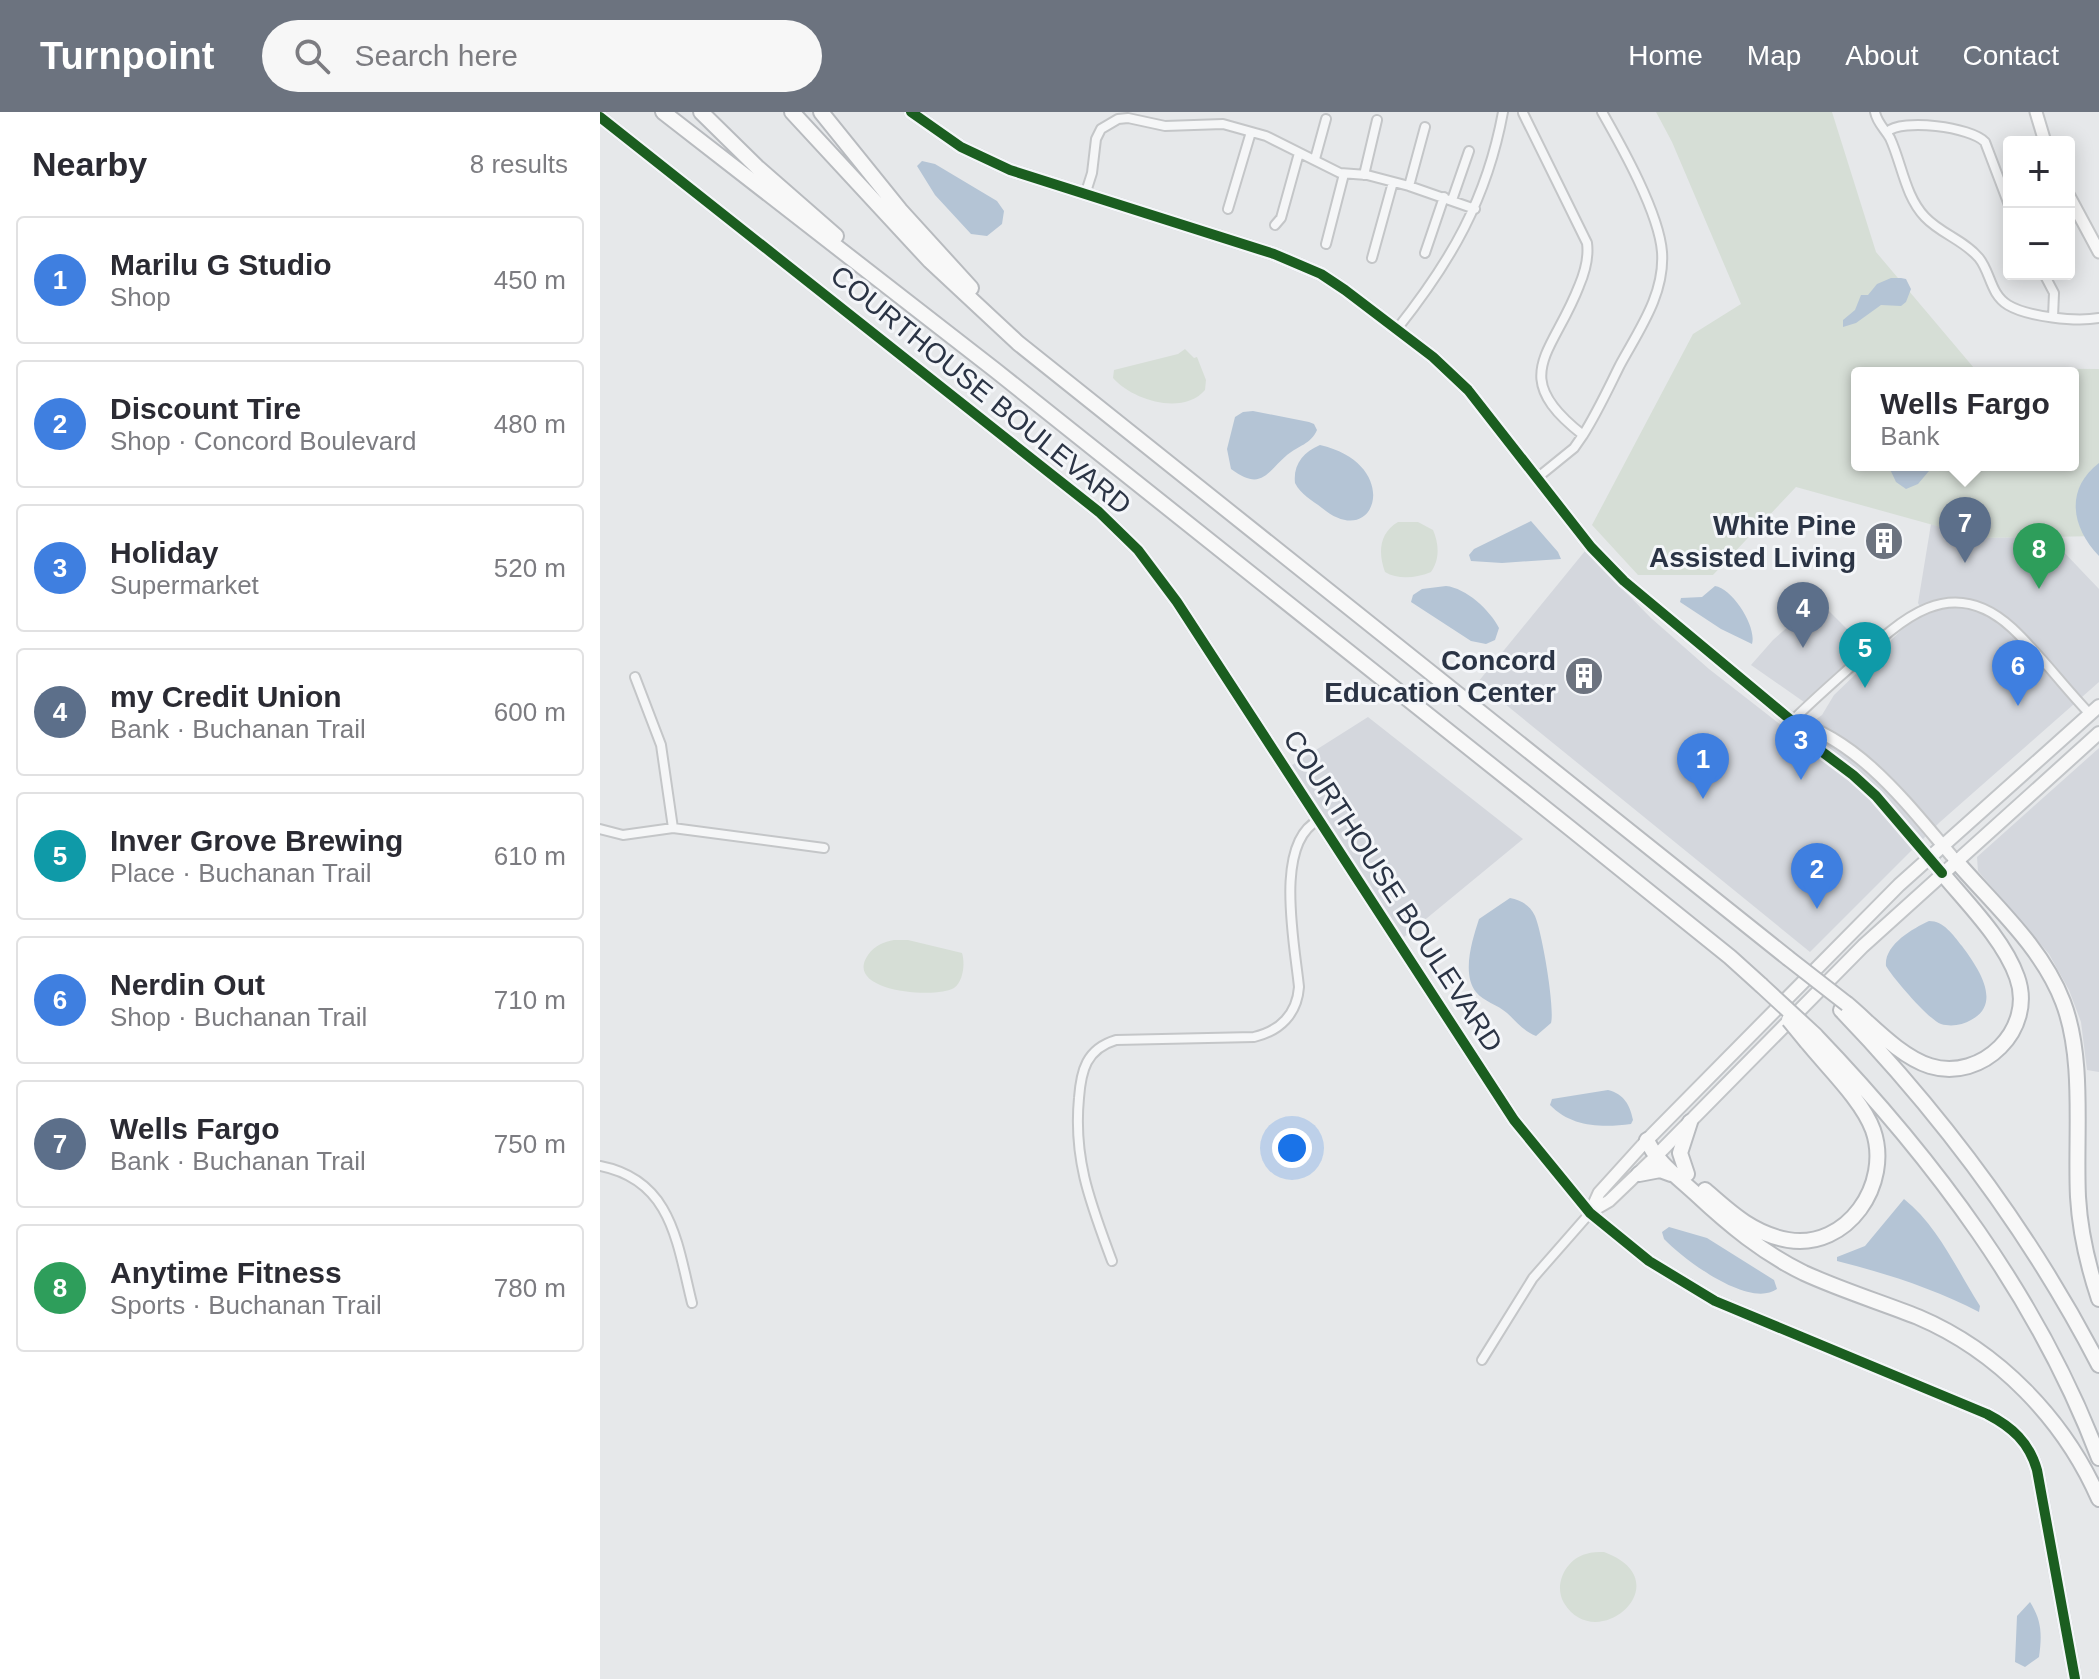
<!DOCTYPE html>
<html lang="en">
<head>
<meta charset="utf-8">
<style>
	:root { --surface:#fff; --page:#f7f7f7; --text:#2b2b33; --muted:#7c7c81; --line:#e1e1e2; --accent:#6c737f }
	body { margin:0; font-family:Arial,sans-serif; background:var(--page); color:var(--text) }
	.controls { position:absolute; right:24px; top:24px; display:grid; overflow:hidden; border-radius:8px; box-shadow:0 4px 20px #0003 }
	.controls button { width:72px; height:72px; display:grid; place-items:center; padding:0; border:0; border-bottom:2px solid var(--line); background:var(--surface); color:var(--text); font:40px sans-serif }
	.you { position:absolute; left:692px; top:1036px; width:28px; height:28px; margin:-20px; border:6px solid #fff; border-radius:50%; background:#1a73e8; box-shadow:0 0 0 12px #1a73e833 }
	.badge { display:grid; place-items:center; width:52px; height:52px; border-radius:50%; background:var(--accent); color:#fff; font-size:26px; font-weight:700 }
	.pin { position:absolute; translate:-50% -66px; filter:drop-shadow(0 2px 4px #0008) }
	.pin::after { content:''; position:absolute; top:42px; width:28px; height:24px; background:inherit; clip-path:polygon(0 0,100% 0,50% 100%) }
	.popup { position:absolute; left:1251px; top:255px; width:228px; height:104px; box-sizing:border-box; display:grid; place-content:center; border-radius:8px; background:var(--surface); filter:drop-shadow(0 2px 6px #0005); font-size:26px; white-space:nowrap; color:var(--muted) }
	.popup b { font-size:30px; color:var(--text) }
	.popup::after { content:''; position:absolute; left:50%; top:100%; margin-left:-16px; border:16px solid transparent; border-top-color:var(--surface) }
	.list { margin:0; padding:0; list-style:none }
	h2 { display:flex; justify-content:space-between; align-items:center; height:104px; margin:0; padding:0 32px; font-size:34px }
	h2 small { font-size:26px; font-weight:400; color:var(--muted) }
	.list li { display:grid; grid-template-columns:52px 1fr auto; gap:24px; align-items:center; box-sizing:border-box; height:128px; margin:0 16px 16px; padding:0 16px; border:2px solid var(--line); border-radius:8px }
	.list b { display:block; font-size:30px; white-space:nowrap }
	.list p { margin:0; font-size:26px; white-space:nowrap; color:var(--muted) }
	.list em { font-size:26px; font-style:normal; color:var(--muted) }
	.icon { flex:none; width:44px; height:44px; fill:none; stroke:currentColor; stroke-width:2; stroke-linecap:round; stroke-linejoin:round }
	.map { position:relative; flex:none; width:1499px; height:1567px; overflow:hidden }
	header { display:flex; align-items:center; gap:48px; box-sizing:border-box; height:112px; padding:0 40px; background:var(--accent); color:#fff }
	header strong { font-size:38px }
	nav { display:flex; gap:44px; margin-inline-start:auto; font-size:28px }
	.search { width:560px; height:72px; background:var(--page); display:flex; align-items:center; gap:20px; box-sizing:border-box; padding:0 28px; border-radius:44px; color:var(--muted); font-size:30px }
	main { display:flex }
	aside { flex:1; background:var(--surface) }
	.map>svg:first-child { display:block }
</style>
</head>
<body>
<header>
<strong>Turnpoint</strong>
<div class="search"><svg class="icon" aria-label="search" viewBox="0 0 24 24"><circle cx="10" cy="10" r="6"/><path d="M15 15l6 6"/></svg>Search here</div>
<nav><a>Home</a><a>Map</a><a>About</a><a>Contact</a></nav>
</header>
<main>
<aside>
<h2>Nearby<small>8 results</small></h2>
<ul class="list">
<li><span class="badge" style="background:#3f7fe0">1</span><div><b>Marilu G Studio</b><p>Shop</p></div><em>450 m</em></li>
<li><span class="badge" style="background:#3f7fe0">2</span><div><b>Discount Tire</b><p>Shop · Concord Boulevard</p></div><em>480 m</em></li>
<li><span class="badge" style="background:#3f7fe0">3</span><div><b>Holiday</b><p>Supermarket</p></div><em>520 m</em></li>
<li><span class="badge" style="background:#5c6f8a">4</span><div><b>my Credit Union</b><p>Bank · Buchanan Trail</p></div><em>600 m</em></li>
<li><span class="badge" style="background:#0f9aa8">5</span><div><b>Inver Grove Brewing</b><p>Place · Buchanan Trail</p></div><em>610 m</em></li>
<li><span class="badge" style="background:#3f7fe0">6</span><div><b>Nerdin Out</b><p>Shop · Buchanan Trail</p></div><em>710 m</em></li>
<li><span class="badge" style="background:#5c6f8a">7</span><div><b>Wells Fargo</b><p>Bank · Buchanan Trail</p></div><em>750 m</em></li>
<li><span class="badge" style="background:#2e9e5b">8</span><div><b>Anytime Fitness</b><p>Sports · Buchanan Trail</p></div><em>780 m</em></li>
</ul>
</aside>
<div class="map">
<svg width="1499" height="1567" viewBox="0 0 1499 1567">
	<rect width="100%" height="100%" fill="#e6e8ea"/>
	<path fill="#d4d7dd" d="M1331 412 1380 426 1425 425 1426 435 1458 434 1499 477V570L1340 710 1210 840 878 570 985 439 1051 506 1109 557 1194 623 1222 603 1234 583 1315 505 1324 502 1318 491Z
		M1218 488 1265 535 1204 590 1151 553 1173 528Z
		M768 605 923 727 804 825 689 655Z
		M1499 636V960L1487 958 1481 910 1469 878 1449 842 1378 759 1377 745Z"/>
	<path fill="#d6ded6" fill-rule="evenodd" d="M1056 0H1232L1276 140 1374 256 1499 257V424L1380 426 1196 375 1113 463H1038L992 413 1093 222 1141 192 1072 30ZM1257 261H1473V353H1257Z
		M585 237 594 246 597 245 606 268 605 278C583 304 532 288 513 266L514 258 578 242Z
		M798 410H818L833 418C839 432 840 447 831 460 817 466 798 468 785 460 778 441 779 421 798 410Z
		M294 828H308L362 841C365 850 364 869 354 876 337 887 242 880 268 843 275 833 284 830 294 828Z
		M1004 1440C1083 1469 997 1545 964 1491 953 1473 966 1447 986 1442 992 1440 998 1440 1004 1440Z"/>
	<path fill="#b4c4d5" d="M322 49 335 52 397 89 404 99 402 112 387 124 371 122 335 83 317 54Z
		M1291 166H1301L1306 167 1311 177 1306 190 1301 194 1281 193 1256 211 1243 215V208L1255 198 1261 183H1268L1277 172Z
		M653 299 709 310 714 312 717 318C711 332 698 334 687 343 667 360 662 380 631 357L627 337 635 305 643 300Z
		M720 333C804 352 776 441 722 396 712 388 701 383 695 371 693 353 703 340 720 333Z
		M1499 351V444C1471 415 1465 377 1499 351Z
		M1288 353H1334L1318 372 1306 377 1296 370Z
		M931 409 958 440 961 447 902 451 871 449 869 443 874 437Z
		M846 474C866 476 890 498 899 516L895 528 886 532 871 529 811 490 813 483 822 477Z
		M1115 474C1133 477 1157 515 1152 532L1121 517 1080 490 1081 486 1102 485Z
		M910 786C921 788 930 793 935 804 942 820 955 896 951 911L936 924C923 919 917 910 907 901 898 893 883 889 876 880 861 861 873 826 879 807Z
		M1329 809C1344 809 1353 823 1362 834 1376 853 1404 891 1371 908 1363 913 1351 915 1341 912 1329 908 1293 866 1286 854 1284 833 1312 817 1329 809Z
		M1008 978C1024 982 1030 993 1033 1008L1031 1012C1002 1016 971 1015 950 993L952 987Z
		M1304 1087C1338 1114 1357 1158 1380 1194L1379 1200C1335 1177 1285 1161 1237 1149V1145L1265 1134Z
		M1069 1115 1107 1126 1174 1168 1177 1177C1149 1197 1083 1147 1064 1127L1062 1120Z
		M1430 1490C1442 1509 1442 1523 1439 1545L1425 1555 1415 1550 1417 1504Z"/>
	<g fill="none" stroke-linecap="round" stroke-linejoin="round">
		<g stroke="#c4c6c8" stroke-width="12">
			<path id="street" d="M1275 0C1277 11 1285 17 1290 26 1302 52 1305 84 1325 105 1341 122 1364 128 1379 146 1391 161 1390 182 1408 193 1428 205 1476 210 1499 206
				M923 1 987 131C989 146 985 160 979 174 953 242 907 264 983 323
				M1287 20C1302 6 1371 15 1385 30L1409 93
				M715 47 726 7
				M764 63 777 8
				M809 74 825 15
				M485 83 492 61 496 27 501 17 518 7 528 6 565 14 623 12 666 24 740 61 767 63 809 74 875 97
				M852 88 869 39
				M628 97 651 20
				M675 113 681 106 699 41
				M726 132 744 62
				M825 141 844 85
				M772 146 793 70
				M1444 162 1454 181 1453 205
				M797 217C851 149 887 87 903 0
				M937 366 974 336 983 323C997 301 1008 277 1020 253 1039 218 1065 182 1062 140 1059 101 1022 35 1002 0
				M35 565 61 633 73 716
				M1192 609C1212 589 1234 570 1255 551 1301 507 1351 460 1412 516 1440 542 1463 574 1490 602
				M0 717 23 723 73 716 224 736
				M0 1054C72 1068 77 1131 92 1191
				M512 1149C491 1092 473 1048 479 986 481 959 486 937 516 928L654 925C680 919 697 902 699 875 695 833 673 730 719 708
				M882 1248 933 1166 990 1101"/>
		</g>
		<g stroke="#c4c6c8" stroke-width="15">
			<path id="secondary" d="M311 0 361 35 410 58 674 142 721 162 745 178 833 245 868 278 991 435 1024 469 1192 609 1209 630 1253 663 1276 684 1342 761
				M1436 0 1445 30
				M0 5 499 400 538 438 577 490 914 1008 990 1101 1049 1149 1115 1189 1387 1302C1412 1315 1429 1330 1437 1358L1475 1567
				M1469 84 1499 140
				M1192 609C1262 629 1310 696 1356 749
				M990 1100 1009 1089 1056 1044
				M990 1101 999 1081 1047 1028"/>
		</g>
		<g stroke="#c2c5c8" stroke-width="16">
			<path id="primary" d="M1047 1028 1299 773 1499 594
				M1056 1044 1263 834 1499 621"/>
		</g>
		<g stroke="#b8bbbf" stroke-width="18">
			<path id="highway" d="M63 0 395 258 971 717 1130 845 1161 873
				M101 0 157 55 236 124
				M192 0 330 149 418 231 1188 846
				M221 0 300 98 371 176
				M1356 749C1394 793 1442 835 1463 890 1485 947 1475 1024 1478 1085 1480 1120 1488 1154 1499 1187
				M1247 892C1271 912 1299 944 1330 954 1382 970 1436 917 1417 865 1404 828 1367 791 1342 761
				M1241 898C1343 1004 1431 1122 1499 1253
				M1215 923C1333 1046 1438 1185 1499 1346
				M1047 1028C1056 1050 1079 1066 1096 1082 1129 1113 1163 1141 1204 1161 1241 1178 1280 1190 1318 1205 1398 1239 1464 1307 1499 1387
				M1039 1062 1060 1058 1071 1062
				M1087 1062 1080 1041 1090 1010
				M1105 1078C1130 1100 1153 1122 1188 1128 1247 1138 1292 1072 1273 1018 1262 988 1227 955 1207 930"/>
		</g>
		<use href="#street" stroke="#f5f6f7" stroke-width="8"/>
		<use href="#secondary" stroke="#f8f8f8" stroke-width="11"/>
		<use href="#primary" stroke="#f8f8f8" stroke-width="12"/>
		<use href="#highway" stroke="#f8f8f8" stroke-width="14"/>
		<g stroke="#b8bbbf" stroke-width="18" stroke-linecap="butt">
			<path id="highway-bridge" d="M1188 846 1247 892
				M1161 873 1215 923
				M1189 908 1207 930"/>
		</g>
		<use href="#highway-bridge" stroke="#f8f8f8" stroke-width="14"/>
		<g stroke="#f4f6f9" stroke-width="15">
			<path id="cycleway" d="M311 0 361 35 410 58 674 142 721 162 745 178 833 245 868 278 991 435 1024 469 1192 609 1209 630 1253 663 1276 684 1342 761
				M0 5 499 400 538 438 577 490 914 1008 990 1101 1049 1149 1115 1189 1387 1302C1412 1315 1429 1330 1437 1358L1475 1567"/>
		</g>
		<use href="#cycleway" stroke="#1b5e20" stroke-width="10"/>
	</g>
	<defs>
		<g id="building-disc" transform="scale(2)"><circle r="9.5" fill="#6c737f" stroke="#f4f6f9"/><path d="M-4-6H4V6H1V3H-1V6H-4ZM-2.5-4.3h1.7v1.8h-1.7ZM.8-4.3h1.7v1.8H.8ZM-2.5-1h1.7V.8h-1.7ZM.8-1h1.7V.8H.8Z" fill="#fff"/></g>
	</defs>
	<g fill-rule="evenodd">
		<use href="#building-disc" x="1284" y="429"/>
		<use href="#building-disc" x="984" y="564"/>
	</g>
	<g text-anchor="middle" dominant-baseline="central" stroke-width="6" stroke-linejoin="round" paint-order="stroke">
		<g font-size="28" fill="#2b3445" stroke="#f4f6f9">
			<text transform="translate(381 278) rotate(39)">COURTHOUSE BOULEVARD</text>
			<text transform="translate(793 779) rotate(57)">COURTHOUSE BOULEVARD</text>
		</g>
		<g font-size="28" font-weight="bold" fill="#2b3445" stroke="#f4f6f9" text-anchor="end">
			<text x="1256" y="413">White Pine<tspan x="1256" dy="32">Assisted Living</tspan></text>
			<text x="956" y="548">Concord<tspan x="956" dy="32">Education Center</tspan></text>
		</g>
	</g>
</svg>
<div class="controls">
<button>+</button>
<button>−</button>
</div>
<div class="you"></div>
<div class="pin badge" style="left:1103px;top:687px;background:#3f7fe0">1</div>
<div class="pin badge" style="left:1217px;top:797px;background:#3f7fe0">2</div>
<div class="pin badge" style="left:1201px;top:668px;background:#3f7fe0">3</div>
<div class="pin badge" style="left:1203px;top:536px;background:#5c6f8a">4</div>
<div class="pin badge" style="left:1265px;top:576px;background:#0f9aa8">5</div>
<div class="pin badge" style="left:1418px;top:594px;background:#3f7fe0">6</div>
<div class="pin badge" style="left:1365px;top:451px;background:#5c6f8a">7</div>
<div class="popup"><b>Wells Fargo</b>Bank</div>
<div class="pin badge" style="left:1439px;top:477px;background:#2e9e5b">8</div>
</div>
</main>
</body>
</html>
